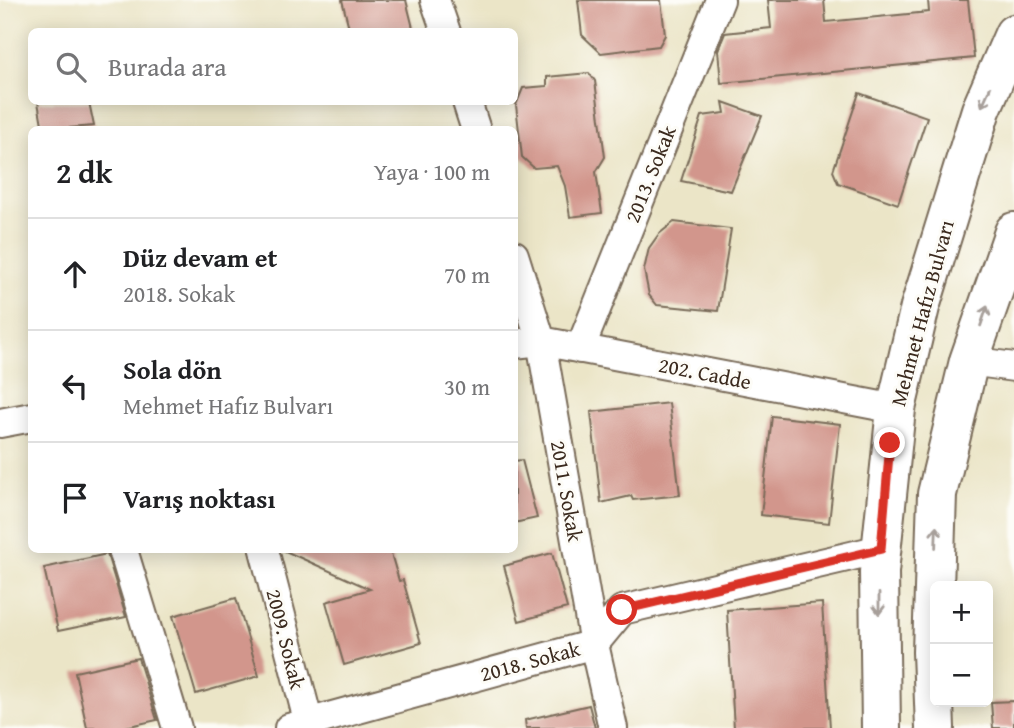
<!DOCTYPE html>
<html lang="tr">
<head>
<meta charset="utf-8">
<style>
	:root { --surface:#fff; --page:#f2f2f2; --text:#202124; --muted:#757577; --line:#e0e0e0 }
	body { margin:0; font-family:"Gentium Book Plus",serif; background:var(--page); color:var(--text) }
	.controls { position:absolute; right:21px; bottom:21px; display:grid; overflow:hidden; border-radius:10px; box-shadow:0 4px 18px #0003 }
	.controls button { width:63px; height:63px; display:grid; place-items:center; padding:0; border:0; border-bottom:2px solid var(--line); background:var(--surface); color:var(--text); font:35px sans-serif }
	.stop { position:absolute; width:21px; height:21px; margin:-16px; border:5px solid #d93025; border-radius:50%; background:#fff }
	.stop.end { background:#d93025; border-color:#fff; box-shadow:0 2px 7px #0008 }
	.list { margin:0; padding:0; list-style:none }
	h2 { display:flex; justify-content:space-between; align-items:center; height:91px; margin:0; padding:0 28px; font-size:30px }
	h2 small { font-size:23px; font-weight:400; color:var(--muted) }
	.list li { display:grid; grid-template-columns:46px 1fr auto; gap:21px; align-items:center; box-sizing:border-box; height:112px; padding:0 28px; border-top:2px solid var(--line) }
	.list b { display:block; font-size:26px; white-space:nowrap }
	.list p { margin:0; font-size:23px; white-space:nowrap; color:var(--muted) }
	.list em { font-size:23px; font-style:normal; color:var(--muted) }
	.icon { flex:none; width:38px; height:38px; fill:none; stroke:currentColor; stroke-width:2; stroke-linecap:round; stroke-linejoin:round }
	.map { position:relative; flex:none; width:1014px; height:728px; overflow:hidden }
	.search { position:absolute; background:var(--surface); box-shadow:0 4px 18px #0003; left:28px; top:28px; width:490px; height:77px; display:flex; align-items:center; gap:18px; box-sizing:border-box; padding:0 24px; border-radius:10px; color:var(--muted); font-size:26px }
	.panel { position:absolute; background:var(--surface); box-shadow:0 4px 18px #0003; left:28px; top:126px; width:490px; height:427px; border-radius:10px }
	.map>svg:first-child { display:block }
</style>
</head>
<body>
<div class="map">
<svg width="1014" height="728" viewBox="0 0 1014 728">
	<rect width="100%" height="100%" fill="#fdfcf7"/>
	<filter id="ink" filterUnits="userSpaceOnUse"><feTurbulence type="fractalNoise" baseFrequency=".0143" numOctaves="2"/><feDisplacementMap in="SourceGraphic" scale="14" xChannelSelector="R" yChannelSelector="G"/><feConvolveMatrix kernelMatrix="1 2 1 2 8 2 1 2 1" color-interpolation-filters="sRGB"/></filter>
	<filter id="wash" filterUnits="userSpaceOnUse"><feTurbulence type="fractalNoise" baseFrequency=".00686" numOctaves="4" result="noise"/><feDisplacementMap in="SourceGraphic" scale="28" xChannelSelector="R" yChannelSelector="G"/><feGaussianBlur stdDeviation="1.57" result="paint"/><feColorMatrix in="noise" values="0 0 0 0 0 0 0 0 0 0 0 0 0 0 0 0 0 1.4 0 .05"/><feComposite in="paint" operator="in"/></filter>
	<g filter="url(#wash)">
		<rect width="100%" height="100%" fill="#ebe5c7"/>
		<g id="blocks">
			<path fill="#d2968c" d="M342 0H406L414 32H350Z
				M578 0H661L665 35 659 46 601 53 582 35Z
				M768 0H824L826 22 929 12 928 0H968L974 58 721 83 718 50 725 33 771 28Z
				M589 73 595 81 605 157 596 172 602 213 570 217 565 186 557 166 534 168 522 157 516 105 523 88 547 86V77Z
				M859 93 927 117 898 204 838 183 833 171Z
				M38 102H89L94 126 43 130Z
				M723 102 762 116 731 191 681 181 702 116 725 113Z
				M674 222 731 229 718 311 657 305 649 295 644 270 649 248 659 234Z
				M669 403 680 495 633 500 631 496 601 503 591 412Z
				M772 416 840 424 829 523 761 515Z
				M522 460 537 518 514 523V461Z
				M283 550H390L399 581 403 580 421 643 344 665 326 602 370 589Z
				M552 553 567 608 519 621 504 566Z
				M107 554 126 617 58 631 44 568Z
				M236 598 259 676 196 694 173 616Z
				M822 603 830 728H734L727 610Z
				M138 658 157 720 121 728H87L75 672Z
				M1014 701V728H993L991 702Z
				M589 705 595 728H526L525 720Z"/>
		</g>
	</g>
	<g filter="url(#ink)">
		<use href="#blocks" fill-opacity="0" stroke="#796b59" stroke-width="2"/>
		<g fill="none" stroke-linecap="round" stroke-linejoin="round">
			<g stroke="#796b59" stroke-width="32">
				<path id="minor" d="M435 0 446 32
					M467 102 476 130
					M514 255 541 341 594 644 613 728
					M514 344 541 341 896 409
					M580 349 720 0
					M969 361 1014 367
					M0 423 32 417
					M123 550 177 728
					M264 550 310 728
					M289 728 594 644 622 610 881 549"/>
			</g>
			<g stroke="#796b59" stroke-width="42">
				<path id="secondary" d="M881 728 879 572 896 409 920 307 981 110 1014 34
					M935 728 932 652 937 494 969 361 1014 232"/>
			</g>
			<use href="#minor" stroke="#fff" stroke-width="28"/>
			<use href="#secondary" stroke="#fff" stroke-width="38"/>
		</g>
		<defs><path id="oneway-shaft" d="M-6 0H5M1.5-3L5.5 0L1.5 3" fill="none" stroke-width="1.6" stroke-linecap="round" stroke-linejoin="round" transform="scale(1.75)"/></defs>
		<g stroke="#a79f9a">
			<use href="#oneway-shaft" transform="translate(986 97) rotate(114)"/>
			<use href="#oneway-shaft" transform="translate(984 316) rotate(-71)"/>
			<use href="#oneway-shaft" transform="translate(936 537) rotate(-88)"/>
			<use href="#oneway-shaft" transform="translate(879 604) rotate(90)"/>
		</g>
	</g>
	<g fill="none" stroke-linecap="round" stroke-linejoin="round" filter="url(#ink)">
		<path stroke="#d93025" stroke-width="9" d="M622 610 881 549 890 443"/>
	</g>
	<g text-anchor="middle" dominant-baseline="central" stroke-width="6" stroke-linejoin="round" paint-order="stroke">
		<g font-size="21" fill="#3b2a1e" stroke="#fdfcf7">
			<text transform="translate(650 174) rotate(-68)">2013. Sokak</text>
			<text transform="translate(922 313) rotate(-75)">Mehmet Hafız Bulvarı</text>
			<text transform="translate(705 373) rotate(11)">202. Cadde</text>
			<text transform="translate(567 491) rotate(80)">2011. Sokak</text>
			<text transform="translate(286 639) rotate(76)">2009. Sokak</text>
			<text transform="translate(530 661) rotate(-15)">2018. Sokak</text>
		</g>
	</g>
</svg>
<div class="controls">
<button>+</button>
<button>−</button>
</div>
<div class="stop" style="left:622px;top:610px"></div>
<div class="stop end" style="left:890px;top:443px"></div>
<div class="search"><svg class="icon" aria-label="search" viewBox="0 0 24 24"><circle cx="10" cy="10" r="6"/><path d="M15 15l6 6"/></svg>Burada ara</div>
<section class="panel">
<h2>2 dk<small>Yaya · 100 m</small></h2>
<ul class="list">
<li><svg class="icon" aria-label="ahead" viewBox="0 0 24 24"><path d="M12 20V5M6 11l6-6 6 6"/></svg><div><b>Düz devam et</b><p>2018. Sokak</p></div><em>70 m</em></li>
<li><svg class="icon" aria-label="left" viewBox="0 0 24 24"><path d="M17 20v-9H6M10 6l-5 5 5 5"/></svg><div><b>Sola dön</b><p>Mehmet Hafız Bulvarı</p></div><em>30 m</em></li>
<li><svg class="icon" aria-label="arrive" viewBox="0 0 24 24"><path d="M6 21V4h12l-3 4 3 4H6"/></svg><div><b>Varış noktası</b></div></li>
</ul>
</section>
</div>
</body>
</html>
